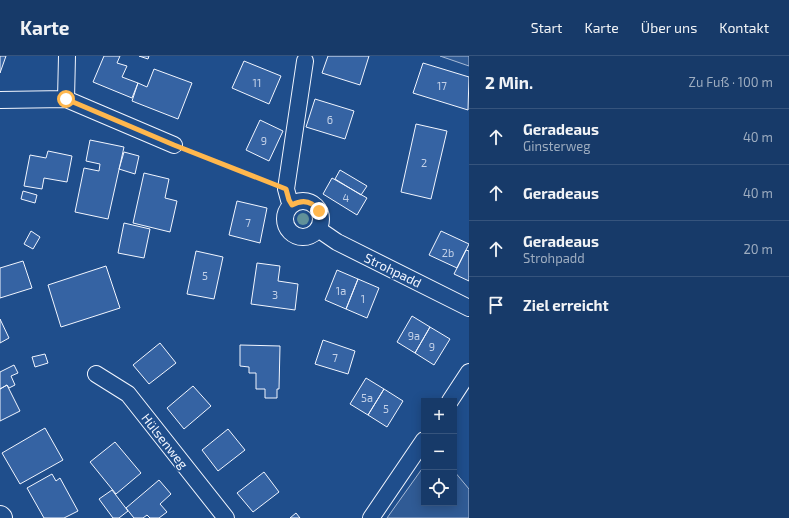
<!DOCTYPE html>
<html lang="de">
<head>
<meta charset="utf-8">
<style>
	:root { --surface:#173a69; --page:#20416f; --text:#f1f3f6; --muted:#9eadc0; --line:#36547d }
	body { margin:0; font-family:"Exo 2",sans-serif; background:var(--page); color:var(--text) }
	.controls { position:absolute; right:12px; bottom:12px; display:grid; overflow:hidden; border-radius:0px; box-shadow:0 2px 10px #0003 }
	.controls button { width:36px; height:36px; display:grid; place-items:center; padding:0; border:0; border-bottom:1px solid var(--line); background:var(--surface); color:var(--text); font:20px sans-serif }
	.stop { position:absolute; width:12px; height:12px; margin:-9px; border:3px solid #ffb74d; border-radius:50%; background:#fff }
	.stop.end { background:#ffb74d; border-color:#fff; box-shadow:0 1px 4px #0008 }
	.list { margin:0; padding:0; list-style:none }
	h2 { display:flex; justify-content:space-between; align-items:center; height:52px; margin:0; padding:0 16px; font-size:17px }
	h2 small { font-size:13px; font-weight:400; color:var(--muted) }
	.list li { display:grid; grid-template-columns:26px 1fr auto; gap:12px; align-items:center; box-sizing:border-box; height:56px; padding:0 16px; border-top:1px solid var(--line) }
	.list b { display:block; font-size:15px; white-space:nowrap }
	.list p { margin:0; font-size:13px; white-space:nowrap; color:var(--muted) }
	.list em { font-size:13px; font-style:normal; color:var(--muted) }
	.icon { flex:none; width:22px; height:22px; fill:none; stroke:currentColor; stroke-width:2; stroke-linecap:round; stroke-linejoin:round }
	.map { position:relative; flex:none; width:469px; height:462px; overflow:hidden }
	header { display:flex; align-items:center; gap:24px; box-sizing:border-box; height:56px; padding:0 20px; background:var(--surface); border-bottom:1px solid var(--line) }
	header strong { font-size:19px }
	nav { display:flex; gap:22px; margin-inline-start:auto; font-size:14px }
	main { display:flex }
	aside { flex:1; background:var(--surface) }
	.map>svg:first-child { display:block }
</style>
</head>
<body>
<header>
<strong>Karte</strong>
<nav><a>Start</a><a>Karte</a><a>Über uns</a><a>Kontakt</a></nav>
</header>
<main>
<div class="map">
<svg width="469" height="462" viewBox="0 0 469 462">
	<rect width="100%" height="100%" fill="#1f4e8c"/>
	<path fill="#305b95" stroke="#a8bbd7" d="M440 0H469V10Z
		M424 410V447H454V415L469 433V462H387Z"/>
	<path fill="#3563a3" stroke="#f2f6ff" d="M0 0H6L0 17Z
		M104 0H120L117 7 127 10 122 21 138 27 132 42 93 26Z
		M139 0H149L148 3Z
		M328 0H369L360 29 322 17Z
		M244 5 281 20 269 48 232 32Z
		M423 7 469 21 468 54 413 37Z
		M154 13 192 27 178 63 132 45 138 27 147 31Z
		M315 43 354 55 345 83 306 71Z
		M260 64 283 75 269 105 246 94Z
		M416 68 447 75 431 143 401 136Z
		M90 84 124 91 108 163 75 156 84 112 99 115 100 108 86 105Z
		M48 95 72 100 67 126 44 122 42 133 24 130 30 99 46 102Z
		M124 96 139 100 135 118 119 113Z
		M340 114 367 130 361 139 335 123Z
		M144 117 169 123 165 142 177 145 170 176 133 167Z
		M332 122 367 142 357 159 323 138Z
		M23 135 37 139 35 147 21 143Z
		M237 145 267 152 260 187 229 179Z
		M124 167 150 173 144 202 118 197Z
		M31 175 40 181 33 193 24 188Z
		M441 175 469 188 457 212 429 199Z
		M466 194 469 195V225L454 218Z
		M196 195 223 201 214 243 187 238Z
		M23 205 32 232 0 242V212Z
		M257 207 280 210 278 225 298 228 295 254 251 248Z
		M106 210 120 252 61 271 48 229Z
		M337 214 358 223 346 253 325 244Z
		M358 223 379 232 367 262 346 253Z
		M412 260 430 271 415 297 397 286Z
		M0 263 9 282 0 287Z
		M430 271 450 283 434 309 415 297Z
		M323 284 355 295 348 318 315 308Z
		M160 287 176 307 149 328 133 309Z
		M240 289 280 290 279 333H277V342H265V333H256V317H249V311L240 310Z
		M45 298 48 307 35 311 32 301Z
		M14 309 18 317 11 320 15 329 9 332 7 329 0 333V316Z
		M366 322 384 333 368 359 350 348Z
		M7 329 20 355 0 365V333Z
		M193 330 211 350 184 373 167 352Z
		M384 333 403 345 387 371 368 359Z
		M45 372 63 404 20 428 2 397Z
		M228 373 245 394 218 415 202 394Z
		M115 386 141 417 116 438 90 406Z
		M264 416 279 436 253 456 237 437Z
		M52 418 56 425 60 422 78 455 64 462H44L27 432Z
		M159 424 171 438 160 448 167 456 159 462H150L147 459 143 462H134L126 452Z
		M112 434 128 455 119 462H113L99 443Z
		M296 457 300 462H290Z"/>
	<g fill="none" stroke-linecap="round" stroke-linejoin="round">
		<g stroke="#f2f6ff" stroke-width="18">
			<path id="street" d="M66 43 67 0
				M0 44 66 43 174 89
				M285 163a18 18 0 1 1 36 0a18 18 0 1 1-36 0Z
				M292 149 289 144 286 133 305 5
				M318 173 337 186 469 252
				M96 318 128 338 226 462
				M450 345 469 316
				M371 462 424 384"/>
		</g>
		<g stroke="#f2f6ff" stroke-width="24">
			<path id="secondary" d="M0 461 1 462"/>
		</g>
		<path stroke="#b3c4dc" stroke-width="2.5" stroke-dasharray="3 2" stroke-linecap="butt" d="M188 94 271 127"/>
		<use href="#street" stroke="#1f4e8c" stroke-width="16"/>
		<use href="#secondary" stroke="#1f4e8c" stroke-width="22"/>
	</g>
	<circle fill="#61919a" cx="303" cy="163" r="6"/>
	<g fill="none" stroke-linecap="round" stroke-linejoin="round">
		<path stroke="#ffb74d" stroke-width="5" d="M66 43 174 89 286 133 289 144 292 149C303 143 312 145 319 155"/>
	</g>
	<g text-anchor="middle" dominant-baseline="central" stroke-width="3" stroke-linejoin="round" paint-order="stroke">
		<g font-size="11" fill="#c3d1e8">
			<text x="257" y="26">11</text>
			<text x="442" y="29">17</text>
			<text x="330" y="63">6</text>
			<text x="264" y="84">9</text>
			<text x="424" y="106">2</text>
			<text x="346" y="141">4</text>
			<text x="248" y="166">7</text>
			<text x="448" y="196">2b</text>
			<text x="205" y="219">5</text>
			<text x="341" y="234">1a</text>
			<text x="275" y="238">3</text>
			<text x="363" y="242">1</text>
			<text x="414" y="279">9a</text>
			<text x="432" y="290">9</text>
			<text x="335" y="301">7</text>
			<text x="367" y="341">5a</text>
			<text x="386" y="352">5</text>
		</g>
		<g font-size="13" fill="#f2f6ff" stroke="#1f4e8c">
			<text transform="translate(393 214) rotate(26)">Strohpadd</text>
			<text transform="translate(165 385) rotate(52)">Hülsenweg</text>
		</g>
	</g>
</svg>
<div class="controls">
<button>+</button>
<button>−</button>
<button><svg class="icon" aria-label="locate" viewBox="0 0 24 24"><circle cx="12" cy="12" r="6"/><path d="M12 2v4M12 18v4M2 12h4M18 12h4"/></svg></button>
</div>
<div class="stop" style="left:66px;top:43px"></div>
<div class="stop end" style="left:319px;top:155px"></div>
</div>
<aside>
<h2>2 Min.<small>Zu Fuß · 100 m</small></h2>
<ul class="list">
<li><svg class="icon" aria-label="ahead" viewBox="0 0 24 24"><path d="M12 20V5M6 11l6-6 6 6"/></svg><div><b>Geradeaus</b><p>Ginsterweg</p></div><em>40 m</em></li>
<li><svg class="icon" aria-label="ahead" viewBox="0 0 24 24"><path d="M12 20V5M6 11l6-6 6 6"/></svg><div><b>Geradeaus</b></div><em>40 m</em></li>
<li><svg class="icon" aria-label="ahead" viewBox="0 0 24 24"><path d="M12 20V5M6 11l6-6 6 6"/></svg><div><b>Geradeaus</b><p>Strohpadd</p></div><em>20 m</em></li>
<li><svg class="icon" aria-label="arrive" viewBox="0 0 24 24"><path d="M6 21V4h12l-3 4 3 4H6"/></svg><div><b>Ziel erreicht</b></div></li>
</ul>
</aside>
</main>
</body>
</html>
